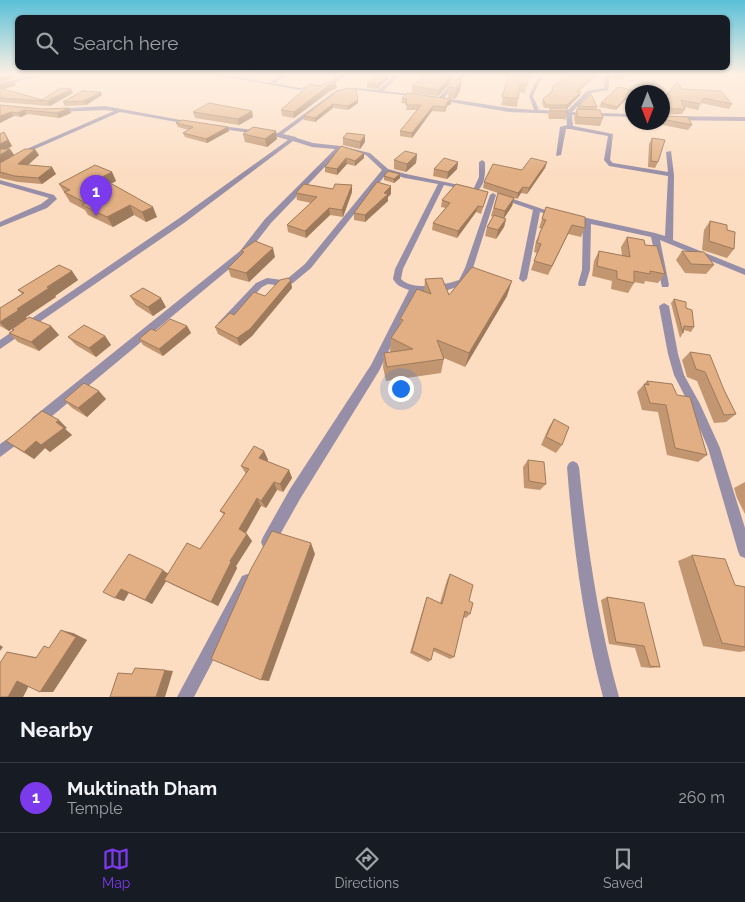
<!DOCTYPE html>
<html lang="en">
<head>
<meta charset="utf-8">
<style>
	:root { --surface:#171b24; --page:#20242c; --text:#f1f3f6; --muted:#9ea1a6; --line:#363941; --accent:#7c3aed }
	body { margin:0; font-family:Raleway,sans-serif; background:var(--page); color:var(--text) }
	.compass { position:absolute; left:625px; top:85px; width:45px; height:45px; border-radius:50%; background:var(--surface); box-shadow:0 1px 4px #0004; rotate:180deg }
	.you { position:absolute; left:400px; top:388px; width:18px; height:18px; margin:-12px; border:4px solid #fff; border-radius:50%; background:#1a73e8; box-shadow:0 0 0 8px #1a73e833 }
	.badge { display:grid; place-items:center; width:32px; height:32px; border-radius:50%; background:var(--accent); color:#fff; font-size:16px; font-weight:700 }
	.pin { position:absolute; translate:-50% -41px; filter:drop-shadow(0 1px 2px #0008) }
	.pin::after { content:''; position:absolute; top:26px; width:18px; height:15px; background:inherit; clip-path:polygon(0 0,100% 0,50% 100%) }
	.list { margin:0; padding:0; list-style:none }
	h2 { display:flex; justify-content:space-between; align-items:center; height:65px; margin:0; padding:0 20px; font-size:21px }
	h2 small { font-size:16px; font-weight:400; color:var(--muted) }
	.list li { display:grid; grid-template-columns:32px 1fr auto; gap:15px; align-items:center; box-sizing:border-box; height:70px; padding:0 20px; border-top:1px solid var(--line) }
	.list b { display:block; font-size:19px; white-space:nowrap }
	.list p { margin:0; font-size:16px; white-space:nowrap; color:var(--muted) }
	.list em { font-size:16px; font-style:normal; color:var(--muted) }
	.icon { flex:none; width:28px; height:28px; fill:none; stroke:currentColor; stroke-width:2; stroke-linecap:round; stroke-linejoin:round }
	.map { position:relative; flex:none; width:745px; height:697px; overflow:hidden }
	.search { position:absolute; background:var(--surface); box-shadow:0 1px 4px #0004; left:15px; right:15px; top:15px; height:55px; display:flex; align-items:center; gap:12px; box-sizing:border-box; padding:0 18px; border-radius:8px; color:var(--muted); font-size:19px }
	.sheet { height:135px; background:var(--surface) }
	nav { display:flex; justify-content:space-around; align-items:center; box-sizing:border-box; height:70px; border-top:1px solid var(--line); background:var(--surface); font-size:14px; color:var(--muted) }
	nav a { display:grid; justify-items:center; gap:2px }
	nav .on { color:var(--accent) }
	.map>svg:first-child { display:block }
</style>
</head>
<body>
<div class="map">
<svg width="745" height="697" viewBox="0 0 745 697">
	<rect width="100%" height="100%" fill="#fcddc2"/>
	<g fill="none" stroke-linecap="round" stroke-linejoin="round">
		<path fill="#978ea7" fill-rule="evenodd" d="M33 75H42L0 86V84Z
			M216 75H228L270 83 281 75H287L275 83 299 88 317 85 319 86 299 90Z
			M339 75H344L334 84H330V82Z
			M395 75H400L383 91 418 95 420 97 356 90 340 92 283 134 296 137 297 138 313 143 340 146 370 153 388 169 406 174 469 187 470 188 467 190 444 185 403 269 401 279C412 291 445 285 459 280L465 268 490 195 493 193 496 195 473 268 465 284 448 290 417 292 379 371 300 499 273 547 268 549 263 547 261 542 263 537 290 489 371 365 409 290C401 287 397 286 393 279L395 269 438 184 405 178 387 173 311 268 293 283 282 286 268 284 262 287 226 325H220L218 323 220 321 256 283 267 278 282 280 287 279 305 264 382 170 366 155 341 150 271 223 246 255 40 426 36 427 32 426 30 422 32 418 240 251 265 219 335 149 312 147 293 141 184 223 0 349V340L178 219 288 140 278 137 215 128 213 127V125L278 133 337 90 356 88 378 90Z
			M460 75H465L444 98 509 108 534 110 529 96 539 75H543L533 96 539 110 567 111 587 91 604 88 606 75H610L608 90 591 93 572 112 632 114V117L572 115 573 126 613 134 610 160 613 163 668 172 666 152 671 151 674 175 673 240 745 269V275L660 240 669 285 668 287H662L651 237 591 224 590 270 585 286H579L578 284 582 270 583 222 570 220V216L587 218 655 233 665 236 668 176 609 166 604 160 608 136 570 129H566L561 155 556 156 560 127 567 125 566 114 509 112 438 100V98Z
			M105 106 197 123 194 125 120 112 35 149 0 171V166L31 147 114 111 105 110 57 112 55 111V109Z
			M662 116 745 117V121L662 120Z
			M482 160 485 162C485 173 486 185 476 192L473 190 479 177V162Z
			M0 180 54 195 57 199 47 208 0 227V222L41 204 49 198 0 184Z
			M501 195 560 215 556 217 540 212 527 279 523 282 519 279 533 210 499 198 498 197Z
			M664 303 669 306 678 354 684 375 700 404 720 448 745 528V558L740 556 738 551 708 448 691 408 674 375 668 354 659 306Z
			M19 431 23 432 25 436 23 440 0 457V444Z
			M573 461 577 463 579 467C587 545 598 621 619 697H603C583 621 573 545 567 467L569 463Z
			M247 574 252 576 254 581 252 586 194 697H177L242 576Z"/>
	</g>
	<path fill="#c29671" d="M509 75 527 85 525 93 519 92 517 107 501 105Z
		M611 75H627L622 80 612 78Z
		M388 76V79L377 89 367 88V84Z
		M456 79 460 91 455 99 448 98 449 87Z
		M0 83 16 85 3 89 42 100 73 93 50 106 0 102Z
		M310 84 337 88 330 91 294 118 282 116 281 110Z
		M450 84 438 96 412 93V86Z
		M552 87 579 91 580 95 567 109V113L565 121 564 119H549L548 115 550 108H544L542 103 543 99 551 92Z
		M682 89 732 104 729 109 701 103 698 110 684 107 685 109 682 114 663 115V116L692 125 688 130 648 122H662V100Z
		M84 90V91L102 95 86 105 65 106 63 102Z
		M633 90 631 94 616 110 599 107 601 103Z
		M336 92 358 100V103L348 110 333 108 315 122 304 120V116Z
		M402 98 451 99V104L447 106 445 112 432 111 412 138 400 136V131L417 110H406L407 104 401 103Z
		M0 105 42 109 69 108 71 113 59 118 27 114 21 117 14 116Z
		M578 106 597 107 596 110 603 118 600 126 575 124 574 117Z
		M252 111 253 117 239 125 195 118 193 112Z
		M633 122H646L645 125Z
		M176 123 228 127 229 131 207 143 185 137 183 133 189 130 178 127Z
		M4 132 12 146 7 149H10L14 155H39L28 165 56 174 42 184 18 182 0 178V134Z
		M243 134 277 139 267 147 245 142Z
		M343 138 365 142 360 149 343 145Z
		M652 138 658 162 655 168 648 167 649 144Z
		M341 146 364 158 355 166 347 164 337 175 325 172V167Z
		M417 154 416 163 406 172 394 169V160Z
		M458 162 457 169 447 179 433 176 434 169Z
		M547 162 545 168 527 194 521 193 517 199 514 198 512 206 504 218 506 219 504 227 496 239 485 236 487 227 493 217 491 216 498 193 483 188 484 182Z
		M112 172 116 181 109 185 157 217 146 222 134 215 113 227 88 215 85 210 70 202 59 184Z
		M400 174V178L394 183 384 180V176Z
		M352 185V192L343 217 330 215 306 238 288 232 287 225 311 203 297 200 296 193 333 189Z
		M488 192 481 214 476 212 457 238 432 230 433 223 446 208 441 207 442 200Z
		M391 194 388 197V201L365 222 354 220V213Z
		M546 207 585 228 581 237 568 234 548 275 531 270 537 253 534 252 536 241 542 229 539 228Z
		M710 221 727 230 734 249 727 258 702 250 704 230Z
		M627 237 645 245 665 274 658 283 645 281 644 284 634 282V283L628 293 611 289 612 281 592 276 594 261 599 251 622 256 621 247Z
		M241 251 275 257 249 282 231 277 228 268 242 254Z
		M682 251 714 265 706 274 685 273 676 260Z
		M72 271 78 280 55 296 56 297 26 317 27 319 51 326 59 335 39 351 18 342 9 333 13 330 12 329 9 331 0 326V308L22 294 18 290Z
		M425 279 449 295 507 296 465 367 444 358 441 373 386 381 383 367 384 353 390 352 391 338 400 325V319L424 292Z
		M292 288 252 336 240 346 218 334 215 327 265 296Z
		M130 296 166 307 153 316 136 305Z
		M674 299 686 308 694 327 691 332 684 330 683 333 680 338 671 303Z
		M187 326 191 333 163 356 143 345 139 339 156 331Z
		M105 336 111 345 96 357 76 345 68 337Z
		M690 352 724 390 736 414 726 422 714 423 697 381 687 377 682 360Z
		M647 381 677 395 707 455 698 462 667 455 658 412 642 410 637 392Z
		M106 399 87 417 72 408 64 400Z
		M554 419 562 445 556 453 541 445 549 427Z
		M67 428 65 429 72 435 50 452 45 448 34 459 16 448 6 441Z
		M264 451 268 460 267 461 289 470 292 478 283 492 277 490 266 508 261 506 246 533 252 541 236 566 237 568 218 606 173 585 166 581 152 604 129 593 124 601 115 598 168 573 200 549 224 515 220 511 246 474 241 466Z
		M528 460 546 484 540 490 524 488 523 467Z
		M745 482V514L737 498 734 488Z
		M692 555 735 585 745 587V651L739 652 703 646 678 561Z
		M450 574 469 601 470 614 466 618 463 617 454 657 450 659 433 651 431 660 428 662 410 653 425 602 427 597 440 603 447 580Z
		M607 597 660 667 651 668 641 667 635 648 609 644 601 600Z
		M73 633 87 640 53 692 29 686 23 697H0L7 652 36 657 50 647Z"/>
	<path fill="#9e7a5c" d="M6 75H25L0 82V77Z
		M451 75H453L450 84 438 96 439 90Z
		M595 75H597L575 94 577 91Z
		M388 76V79L377 89V85Z
		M462 80 460 91 455 99 456 88Z
		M13 81 16 85 0 90V85Z
		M336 83 337 88 330 91 294 118V112L329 85Z
		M71 89 73 93 50 106 47 101Z
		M633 90 631 94 616 110 617 107Z
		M101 92 102 95 86 105 84 101Z
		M581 92 580 95 566 109 567 105Z
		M451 99V104L447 106 445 112V107L448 101Z
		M358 100V103L348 110V106Z
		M333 104V108L315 122V118Z
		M433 106 432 111 412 138V133Z
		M69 108 71 113 59 118 57 113Z
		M24 110 27 114 21 117 18 113Z
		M252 111 253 117 239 125 238 119Z
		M11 112 14 116 0 123V116Z
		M228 127 229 131 207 143 206 139Z
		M276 131 277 139 267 147 265 139Z
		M4 132 12 146 0 153V144Z
		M365 135V142L360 149V142Z
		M10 149 14 155 0 164V155Z
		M35 149 39 155 22 170 18 164Z
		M364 153V158L355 166V161Z
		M417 154 416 163 406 172 407 164Z
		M346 158 347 164 337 175V169Z
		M458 162 457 169 447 179 448 172Z
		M547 162 545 168 527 194 529 188Z
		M52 167 56 174 42 184 38 178Z
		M112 172 116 181 101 189 96 180Z
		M400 174V178L394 183V179Z
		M352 185V192L343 217 342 210Z
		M391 186V194L388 197V201L365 222V215L384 193Z
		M523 187 521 193 517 199 518 193Z
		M514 198 512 206 503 220 505 211Z
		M130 205 134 215 113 227 107 217Z
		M478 206 476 212 457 238 458 231Z
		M153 207 157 217 146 222 142 212Z
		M329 208 330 215 306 238 305 231Z
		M506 219 504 227 496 239 498 230Z
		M572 225 568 234 548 275 552 266Z
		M273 248 275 257 249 282 246 273Z
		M72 271 78 280 55 296 56 297 26 317 27 319 9 331 0 323 17 309 47 287Z
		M291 280 292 288 252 336 240 346 237 338Z
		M512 281 507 296 465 367 469 353Z
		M161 298 166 307 153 316 148 307Z
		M51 326 59 335 39 351 31 342Z
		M187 326 191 333 163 356 159 349Z
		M105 336 111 345 96 357 89 348Z
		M99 391 106 399 87 417 78 408Z
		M59 420 67 428 65 429 72 435 50 452 45 448 34 459 24 452Z
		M264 451 268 460 263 467 259 458Z
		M289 470 292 478 283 492 280 484Z
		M274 482 277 490 266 508 261 501Z
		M257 498 261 506 244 536 239 529Z
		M247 534 252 541 236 566 237 568 218 606 211 602 230 561Z
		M311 543 315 554 269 681 261 680Z
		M163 570 170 575 152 604 145 600Z
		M121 589 129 592 124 601 115 598Z
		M61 630 73 633 87 640 53 692H40Z
		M0 645 3 647 0 651Z
		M165 670 173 671 165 697H156Z
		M17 681H31L23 697H8Z"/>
	<path fill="#e1af83" stroke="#9e7a5c" d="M376 75 388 76 377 85 367 84Z
		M437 75H451L450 77 439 90 412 86 422 78 435 80Z
		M509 75H529L527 85H520L518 99 502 97Z
		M568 75H595L577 91 581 92 567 105H546L543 99 553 91 552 87Z
		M456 79 462 80 456 88 449 87Z
		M13 81 0 85V83Z
		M331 81 336 83 329 85 294 112 281 110 310 84 319 86Z
		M677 82 682 89 721 91 732 104 704 98 700 104 681 100 685 109H663V116L688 117 692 125 662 119V100Z
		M618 87 633 90 617 107 601 103Z
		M0 88 42 100 60 88 71 89 47 101 0 98Z
		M347 88 356 89 358 100 348 106 333 104 315 118 304 116 336 92Z
		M84 90 83 91 101 92 84 101 63 102Z
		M407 93 451 99 448 101 445 107 433 106 412 133 400 131 421 105H406L407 99 402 98Z
		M591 94 597 107 578 106Z
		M209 103 252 111 238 119 193 112Z
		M0 105 42 109 69 108 57 113 24 110 18 113 11 112 0 116Z
		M550 108H567V113V111H551Z
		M577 109 600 110 603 118 577 117Z
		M182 120 228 127 206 139 183 133 193 127 176 123Z
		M253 127 276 131 265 139 243 134Z
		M4 132 8 140 0 144V134Z
		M347 133 365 135 360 142 343 138Z
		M652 138 665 140 658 162 651 161Z
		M341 146 364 153 355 161 346 158 337 169 325 167Z
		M0 149H10L0 155Z
		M25 149H35L18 164 52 167 38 178 14 176 0 172V163Z
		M405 151 417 154 407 164 394 160Z
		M444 158 458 162 448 172 434 169Z
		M531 158 547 162 529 188 523 187 518 193 484 182 493 164 522 170Z
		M95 165 112 172 96 180 111 186 112 184 153 207 142 212 130 205 107 217 82 205 86 203 64 192 70 190 59 184Z
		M388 171 400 174 394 179 384 176Z
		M377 182 391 186 384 193 388 194 365 215 354 213Z
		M304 184 333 189 335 184 352 185 342 210 329 208 305 231 287 225 317 197 296 193Z
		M456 184 488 192 483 207 478 206 458 231 433 223 450 203 442 200Z
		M498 193 514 198 505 211 494 208Z
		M546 207 585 217V228L572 225 552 266 534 261 541 244 537 243 540 232 546 220 542 219Z
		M494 215 506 219 498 230 487 227Z
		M710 221 727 225V230L735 232 734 249 709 241Z
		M627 237 644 240 645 245 657 246 665 274 650 271V274L634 271V283L617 279V271L597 266 599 251 630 257Z
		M255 241 273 248 246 273 228 268 244 252 241 251Z
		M682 251 704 252 714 265 691 264Z
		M59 265 72 271 47 287 49 288 17 309 19 310 0 322V308L24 293 18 290Z
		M472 267 512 281 469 353 437 340 444 359 387 367 384 353 413 349 391 338 403 320 400 319 417 289 431 294 425 279 442 278 449 295Z
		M288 278 291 280 250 329 237 338 215 327 230 313 234 315 254 292 265 296 280 280Z
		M143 288 161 298 148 307 130 296Z
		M674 299 686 302V308L692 310 694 327 684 326 683 333Z
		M29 317 51 326 31 342 9 333 14 330 12 329Z
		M170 319 187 326 159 349 139 339 151 329 156 331Z
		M84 325 105 336 89 348 68 337Z
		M690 352 710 355 724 390 736 414 724 415 705 372 696 369Z
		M647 381 672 384 677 395 690 397 707 455 675 448 666 405 650 403 644 384 649 385Z
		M84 383 99 391 78 408 64 400Z
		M42 411 59 420 56 422 64 428 41 445 36 441 24 452 6 441Z
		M554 419 569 427 562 445 546 437Z
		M254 446 264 451 259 458 289 470 280 484 274 482 261 501 257 498 239 529 247 534 230 561 231 562 211 602 164 580 187 543 200 549 225 513 220 511 249 469 241 466Z
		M528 460 544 462 546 484 529 481Z
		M272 531 311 543 261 680 211 659 251 569Z
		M129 554 163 570 145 600 121 589 115 598 103 592Z
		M692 555 725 559 735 585 745 587V647L722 643Z
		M450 574 473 585 469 601 473 603 470 614 465 611 454 657 434 648 431 660 412 651 427 597 442 604Z
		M607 597 644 603 660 667 650 666 644 646 616 642Z
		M61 630 76 637 40 692 17 681 8 697H0V663L7 652 36 658 44 646 49 648Z
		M135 668 165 670 156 697H110L118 673 132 674Z"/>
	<linearGradient id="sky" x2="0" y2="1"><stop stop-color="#59c0d8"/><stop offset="0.43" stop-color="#fef0e4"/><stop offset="1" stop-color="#fef0e4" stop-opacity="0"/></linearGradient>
	<rect width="745" height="173" fill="url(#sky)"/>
</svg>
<svg class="compass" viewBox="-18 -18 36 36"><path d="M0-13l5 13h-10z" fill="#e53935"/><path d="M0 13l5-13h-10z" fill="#9ea1a6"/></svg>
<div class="you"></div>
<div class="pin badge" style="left:96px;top:216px">1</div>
<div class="search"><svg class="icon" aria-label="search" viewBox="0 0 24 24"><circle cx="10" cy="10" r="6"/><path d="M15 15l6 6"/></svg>Search here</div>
</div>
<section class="sheet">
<h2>Nearby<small></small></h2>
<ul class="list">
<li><span class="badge">1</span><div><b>Muktinath Dham</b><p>Temple</p></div><em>260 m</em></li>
</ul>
</section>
<nav>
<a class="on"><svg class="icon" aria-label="map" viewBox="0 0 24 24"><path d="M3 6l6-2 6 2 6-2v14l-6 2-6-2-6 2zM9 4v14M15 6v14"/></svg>Map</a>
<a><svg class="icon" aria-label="directions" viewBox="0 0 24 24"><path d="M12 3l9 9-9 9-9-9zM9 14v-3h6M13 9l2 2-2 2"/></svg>Directions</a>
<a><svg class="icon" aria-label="saved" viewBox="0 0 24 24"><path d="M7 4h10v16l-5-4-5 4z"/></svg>Saved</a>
</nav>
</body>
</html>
